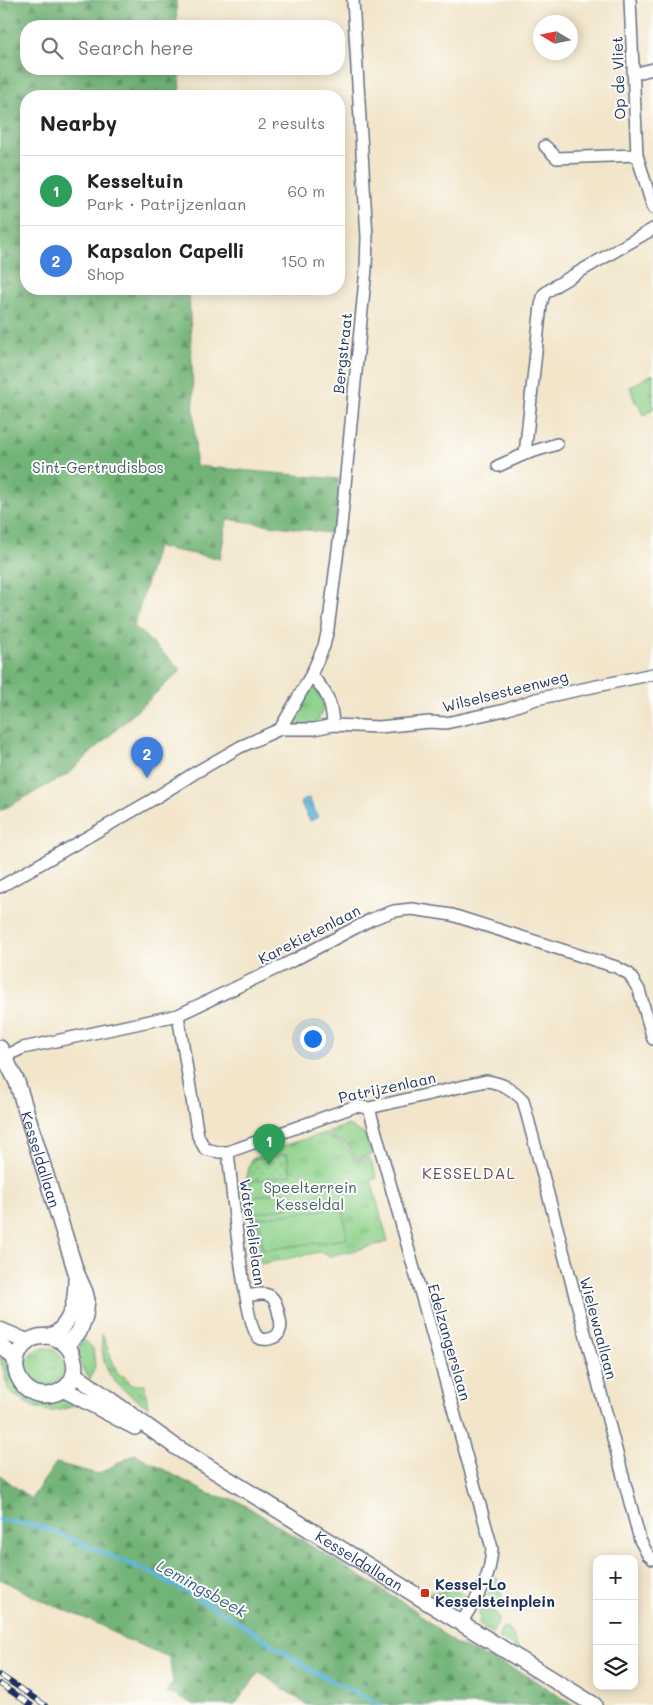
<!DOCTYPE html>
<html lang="en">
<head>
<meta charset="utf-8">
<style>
	:root { --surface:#fff; --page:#f6f6f6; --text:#222; --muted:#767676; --line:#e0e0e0; --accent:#0f766e }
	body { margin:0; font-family:Mali,sans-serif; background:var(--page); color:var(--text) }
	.controls { position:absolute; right:15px; bottom:15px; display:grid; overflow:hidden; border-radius:10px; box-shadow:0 2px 12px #0003 }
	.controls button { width:45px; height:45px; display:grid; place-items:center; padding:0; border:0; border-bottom:1px solid var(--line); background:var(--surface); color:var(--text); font:25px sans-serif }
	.compass { position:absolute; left:533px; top:15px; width:45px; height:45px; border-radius:50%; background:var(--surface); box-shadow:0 2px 12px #0003; rotate:280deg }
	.you { position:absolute; left:312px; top:1038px; width:18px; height:18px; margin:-12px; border:4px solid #fff; border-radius:50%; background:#1a73e8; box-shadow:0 0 0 8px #1a73e833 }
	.badge { display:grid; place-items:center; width:32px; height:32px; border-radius:50%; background:var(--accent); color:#fff; font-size:16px; font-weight:700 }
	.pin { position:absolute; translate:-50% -41px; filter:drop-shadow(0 1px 2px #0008) }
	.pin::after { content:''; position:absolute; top:26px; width:18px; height:15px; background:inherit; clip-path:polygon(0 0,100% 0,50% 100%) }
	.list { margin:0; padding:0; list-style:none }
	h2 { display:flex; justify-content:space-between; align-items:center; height:65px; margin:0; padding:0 20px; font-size:21px }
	h2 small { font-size:16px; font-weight:400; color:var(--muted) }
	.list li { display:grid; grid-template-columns:32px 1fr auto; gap:15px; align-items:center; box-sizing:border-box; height:70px; padding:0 20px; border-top:1px solid var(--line) }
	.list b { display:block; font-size:19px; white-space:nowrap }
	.list p { margin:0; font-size:16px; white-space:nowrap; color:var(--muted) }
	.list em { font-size:16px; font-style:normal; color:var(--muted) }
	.icon { flex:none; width:28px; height:28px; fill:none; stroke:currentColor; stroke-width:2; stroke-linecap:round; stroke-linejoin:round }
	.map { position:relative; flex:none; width:653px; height:1705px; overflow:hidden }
	.search { position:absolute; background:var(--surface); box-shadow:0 2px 12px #0003; left:20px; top:20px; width:325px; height:55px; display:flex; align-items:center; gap:12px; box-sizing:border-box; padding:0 18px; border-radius:20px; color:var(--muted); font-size:19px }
	.panel { position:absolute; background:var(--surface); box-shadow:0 2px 12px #0003; left:20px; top:90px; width:325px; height:205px; border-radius:20px }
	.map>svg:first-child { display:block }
</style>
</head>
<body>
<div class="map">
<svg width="653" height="1705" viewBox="0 0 653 1705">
	<defs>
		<pattern id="grass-tufts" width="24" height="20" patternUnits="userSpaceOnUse" patternTransform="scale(1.25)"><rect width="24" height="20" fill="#8ed28b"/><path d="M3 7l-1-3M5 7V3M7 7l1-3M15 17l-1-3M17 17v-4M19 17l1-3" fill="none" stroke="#73ab75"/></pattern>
		<pattern id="forest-firs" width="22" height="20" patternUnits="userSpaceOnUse" patternTransform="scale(1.25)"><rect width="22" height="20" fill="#72b477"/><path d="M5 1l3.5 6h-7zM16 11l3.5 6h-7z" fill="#5d9365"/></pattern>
		<pattern id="garden-dots" width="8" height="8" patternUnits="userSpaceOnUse" patternTransform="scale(1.25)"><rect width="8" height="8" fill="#8ed28b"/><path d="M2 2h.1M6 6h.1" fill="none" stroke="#73ab75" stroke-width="1.8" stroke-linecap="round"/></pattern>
		<pattern id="water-waves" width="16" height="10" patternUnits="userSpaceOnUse" patternTransform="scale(1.25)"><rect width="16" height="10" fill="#5cb6d9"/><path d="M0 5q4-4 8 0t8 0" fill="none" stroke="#4b94b3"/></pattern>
	</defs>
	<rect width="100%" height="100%" fill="#fdfcf7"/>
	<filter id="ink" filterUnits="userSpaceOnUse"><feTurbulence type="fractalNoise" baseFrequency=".02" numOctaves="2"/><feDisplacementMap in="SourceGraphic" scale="10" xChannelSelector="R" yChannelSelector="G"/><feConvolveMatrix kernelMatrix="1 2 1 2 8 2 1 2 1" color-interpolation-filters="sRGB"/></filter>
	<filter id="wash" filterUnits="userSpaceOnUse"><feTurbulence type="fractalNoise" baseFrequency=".0096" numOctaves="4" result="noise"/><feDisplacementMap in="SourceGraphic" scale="20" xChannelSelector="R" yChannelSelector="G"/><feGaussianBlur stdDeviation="1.12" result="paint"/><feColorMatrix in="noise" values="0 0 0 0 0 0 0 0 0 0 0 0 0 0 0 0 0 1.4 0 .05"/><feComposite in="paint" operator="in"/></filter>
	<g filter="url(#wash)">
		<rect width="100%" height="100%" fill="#f2e5ca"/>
		<path fill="url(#grass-tufts)" stroke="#548074" d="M653 374V409L643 416 638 403 635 402 630 387Z
			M313 684C323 698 329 711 313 725L291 726Z
			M348 1125 364 1134 372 1155 356 1160C351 1147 346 1140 332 1138L330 1131Z
			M328 1132 330 1139C345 1142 350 1149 355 1162L370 1158 377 1178 371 1180 388 1242 330 1256 319 1252 261 1264 256 1217 251 1218 247 1178 251 1160 267 1151Z
			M102 1334 118 1375C125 1375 128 1379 131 1385H145L148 1407C116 1386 100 1375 102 1334Z
			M81 1337 93 1348 95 1366 90 1379C78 1367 77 1353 81 1337Z
			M26 1367a19 19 0 1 1 38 0a19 19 0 1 1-38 0Z
			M1 1355C13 1366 9 1383 23 1395 31 1401 43 1404 53 1402 56 1402 59 1399 63 1399 67 1399 71 1401 74 1403L73 1406C51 1415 39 1412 19 1398 15 1395 10 1393 8 1388 4 1379 6 1371 0 1362Z
			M497 1577 503 1601 501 1602 487 1595Z
			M450 1591 459 1592 469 1598C460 1614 445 1605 434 1598L435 1595 429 1593Z
			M481 1605 496 1613 500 1619 492 1634 480 1625 479 1610Z
			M505 1628 511 1631 519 1650 498 1637 502 1629Z"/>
		<path fill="url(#forest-firs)" stroke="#46726a" d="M0 0H176L177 26H26V69H179L180 96H26V289H189L196 466 339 479 335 534 227 519 220 559 157 547 134 626 181 670 68 774 0 811Z
			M135 1454 209 1494 238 1501 412 1608 454 1643 526 1675 573 1705H307L259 1672 235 1705H196L166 1692 173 1682 169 1657 123 1638 101 1625 43 1601 0 1579V1475L31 1499 56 1463 98 1474Z"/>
		<path fill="url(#garden-dots)" stroke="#548074" d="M287 1154 291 1175 247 1182 248 1171 251 1160Z"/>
		<path fill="#8ed28b" stroke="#548074" d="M285 1192 288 1208 254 1213 252 1197Z
			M343 1207 347 1239 263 1250 259 1218Z"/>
		<path fill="url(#water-waves)" stroke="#3c729c" d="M309 798 318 817 310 821 300 802Z"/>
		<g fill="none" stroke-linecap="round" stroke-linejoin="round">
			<path stroke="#5cb6d9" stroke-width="4.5" d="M0 1520 42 1527 152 1573 229 1616 314 1672 381 1705"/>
		</g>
	</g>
	<g filter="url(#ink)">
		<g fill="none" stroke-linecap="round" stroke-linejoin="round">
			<g stroke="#666f84" stroke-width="14">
				<path id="street" d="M630 0 637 155 653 208
					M633 74 653 69
					M545 146 557 158 637 155
					M525 454 541 305 544 294 555 286 653 229
					M498 466 525 454 557 444
					M311 675C327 692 332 702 333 725
					M280 729 311 675 324 646 328 629 341 526 366 269 367 237 353 0
					M0 887 152 800 193 774 240 747 280 729H314L333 725 379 727 429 722 446 723 505 710 536 699 653 674
					M178 1015 198 1136 205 1149 219 1152H228C231 1177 244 1326 258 1337 261 1340 268 1340 272 1338 276 1337 279 1334 280 1330 282 1325 280 1319 279 1315 275 1292 267 1292 247 1296
					M5 1056 23 1048 178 1015 292 961 372 919 394 911 412 909 452 915 616 967 629 974 639 990 653 1039
					M369 1108 492 1548C490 1583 478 1595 461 1623
					M228 1152 356 1106 369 1108 486 1081C502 1083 511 1088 523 1100L640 1540 648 1555 653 1559"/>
			</g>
			<g stroke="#666f84" stroke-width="18">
				<g id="secondary">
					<path id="s1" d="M0 1048 17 1082 76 1272 85 1292 87 1300 85 1316 79 1332 66 1345"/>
					<path d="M0 1330 28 1342"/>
					<path d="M48 1336C60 1339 69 1344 73 1357 85 1392 33 1412 18 1376 11 1361 21 1341 38 1337 45 1336 53 1337 59 1331 74 1316 76 1298 76 1278"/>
					<path d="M0 1345 12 1355 16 1362"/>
					<path id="s2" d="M74 1374 176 1447 594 1705"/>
					<path d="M63 1389 135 1427"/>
				</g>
			</g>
			<use href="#street" stroke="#fff" stroke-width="11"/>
			<use href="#secondary" stroke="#fff" stroke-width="15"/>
			<g stroke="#1b2f5e" stroke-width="5.5">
				<path id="rail" d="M0 1675 45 1705
					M0 1684 31 1705"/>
			</g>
			<use href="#rail" stroke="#fdfcf7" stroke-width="4" stroke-dasharray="11" stroke-linecap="butt"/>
		</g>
	</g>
	<rect fill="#c8321e" stroke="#fdfcf7" stroke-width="2" x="420" y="1588" width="10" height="10" rx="2.5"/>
	<g text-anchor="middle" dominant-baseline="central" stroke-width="4" stroke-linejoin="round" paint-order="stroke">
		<g font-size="15" fill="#1b2f5e" stroke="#fdfcf7">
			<text transform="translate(618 78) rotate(-92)">Op de Vliet</text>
			<text transform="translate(342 353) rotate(-84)">Bergstraat</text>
			<text transform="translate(505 691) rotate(-14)">Wilselsesteenweg</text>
			<text transform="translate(309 934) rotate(-27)">Karekietenlaan</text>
			<text transform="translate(387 1087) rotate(-12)">Patrijzenlaan</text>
			<text stroke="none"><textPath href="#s1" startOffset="119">Kesseldallaan</textPath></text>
			<text transform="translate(253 1232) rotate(82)">Waterlelielaan</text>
			<text transform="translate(599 1328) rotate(75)">Wielewaallaan</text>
			<text transform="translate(450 1342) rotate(74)">Edelzangerslaan</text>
			<text stroke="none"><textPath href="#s2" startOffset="341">Kesseldallaan</textPath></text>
		</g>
		<g font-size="15" fill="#3e606c" stroke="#fdfcf7">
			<text x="98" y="467">Sint-Gertrudisbos</text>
			<text x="310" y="1187">Speelterrein<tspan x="310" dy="17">Kesseldal</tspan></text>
		</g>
		<g font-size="15" font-weight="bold" fill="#1b2f5e" stroke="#fdfcf7" text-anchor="start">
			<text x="435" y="1584">Kessel-Lo<tspan x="435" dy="17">Kesselsteinplein</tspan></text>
		</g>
		<g font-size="16" letter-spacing="1" fill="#5c5362" stroke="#fdfcf7">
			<text x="469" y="1172">KESSELDAL</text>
		</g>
		<g font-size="16" font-style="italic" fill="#325e89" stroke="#fdfcf7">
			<text transform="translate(202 1588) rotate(29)">Lemingsbeek</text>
		</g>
	</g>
</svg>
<div class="controls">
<button>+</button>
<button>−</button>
<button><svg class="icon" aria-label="layers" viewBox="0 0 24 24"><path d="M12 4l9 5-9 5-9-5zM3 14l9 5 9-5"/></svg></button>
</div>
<svg class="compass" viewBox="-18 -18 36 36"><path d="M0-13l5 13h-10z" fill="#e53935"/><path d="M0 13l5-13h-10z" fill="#767676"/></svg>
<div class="you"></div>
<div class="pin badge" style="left:269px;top:1165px;background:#2e9e5b">1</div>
<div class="pin badge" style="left:147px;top:778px;background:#3f7fe0">2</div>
<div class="search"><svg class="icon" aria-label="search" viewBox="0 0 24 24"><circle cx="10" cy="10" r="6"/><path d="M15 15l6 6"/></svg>Search here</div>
<section class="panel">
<h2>Nearby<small>2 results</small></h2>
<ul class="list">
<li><span class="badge" style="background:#2e9e5b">1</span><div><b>Kesseltuin</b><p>Park · Patrijzenlaan</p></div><em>60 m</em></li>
<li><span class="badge" style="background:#3f7fe0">2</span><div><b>Kapsalon Capelli</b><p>Shop</p></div><em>150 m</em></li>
</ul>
</section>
</div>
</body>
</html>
